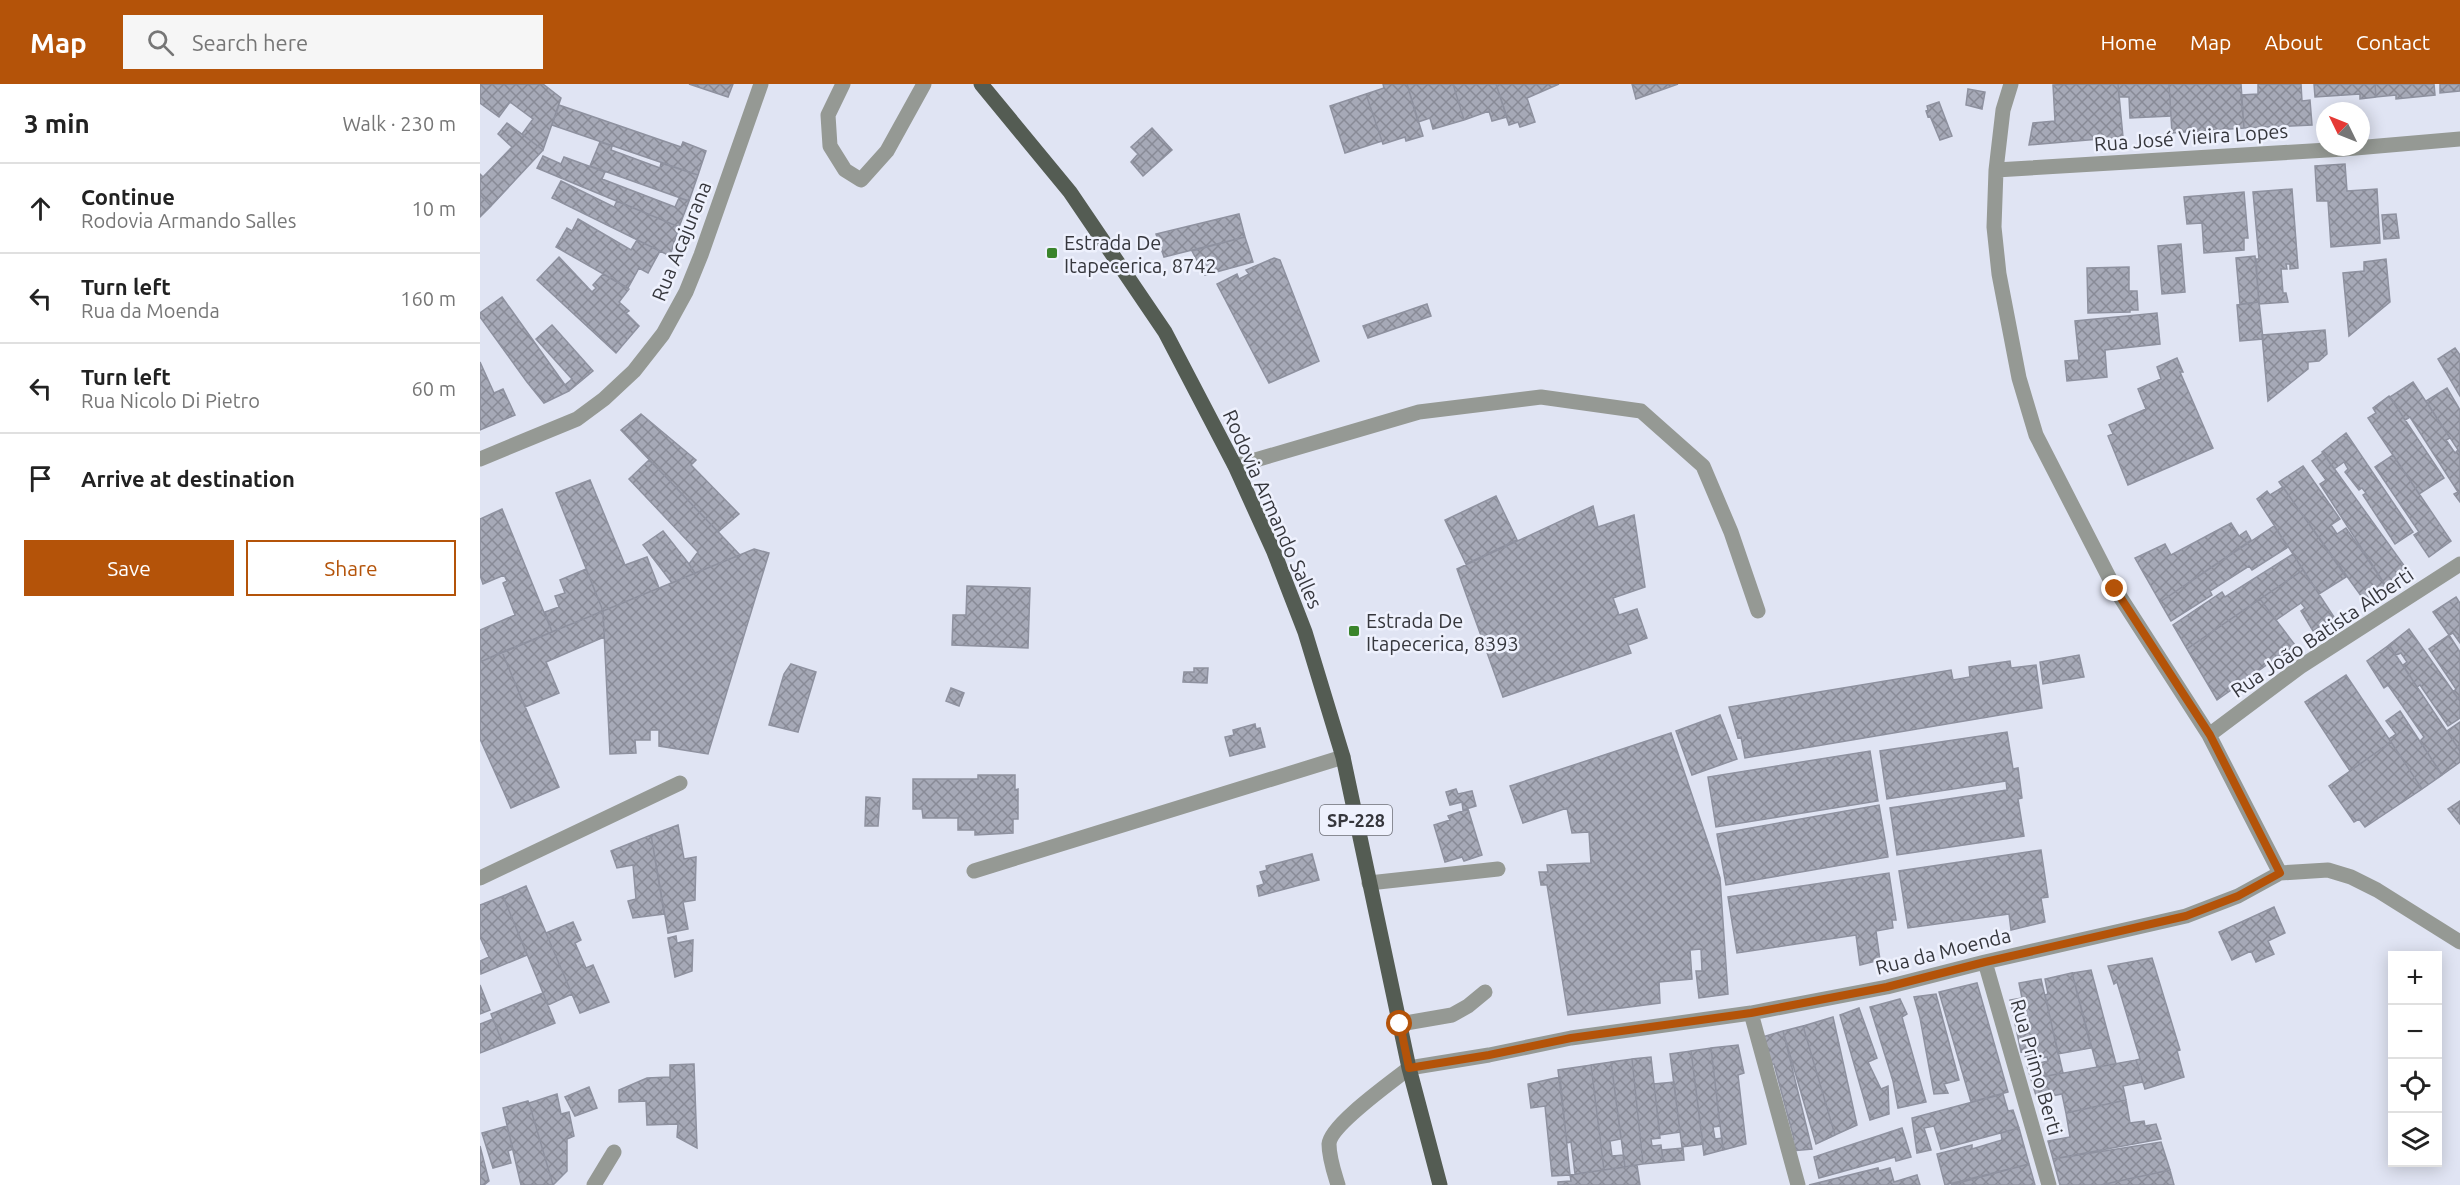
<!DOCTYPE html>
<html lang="en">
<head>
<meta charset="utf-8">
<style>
	:root { --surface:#fff; --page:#f6f6f6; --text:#222; --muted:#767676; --line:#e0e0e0; --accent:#b45309 }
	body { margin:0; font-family:Ubuntu,sans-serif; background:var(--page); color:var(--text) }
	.controls { position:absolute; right:18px; bottom:18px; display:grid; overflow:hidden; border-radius:0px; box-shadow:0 3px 15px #0003 }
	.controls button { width:54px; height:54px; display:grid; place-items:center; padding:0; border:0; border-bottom:2px solid var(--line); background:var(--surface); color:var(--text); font:30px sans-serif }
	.compass { position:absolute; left:1836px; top:18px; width:54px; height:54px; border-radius:50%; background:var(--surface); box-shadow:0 3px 15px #0003; rotate:313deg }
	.stop { position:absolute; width:18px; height:18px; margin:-14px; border:4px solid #b45309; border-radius:50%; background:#fff }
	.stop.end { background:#b45309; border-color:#fff; box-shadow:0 2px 6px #0008 }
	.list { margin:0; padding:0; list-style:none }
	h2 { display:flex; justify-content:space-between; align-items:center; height:78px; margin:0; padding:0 24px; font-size:26px }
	h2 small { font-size:20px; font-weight:400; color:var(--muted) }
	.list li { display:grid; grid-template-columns:39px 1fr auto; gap:18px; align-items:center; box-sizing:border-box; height:90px; padding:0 24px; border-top:2px solid var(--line) }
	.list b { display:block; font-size:22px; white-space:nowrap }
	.list p { margin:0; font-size:20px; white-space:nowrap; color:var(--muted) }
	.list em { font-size:20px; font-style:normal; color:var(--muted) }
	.actions { display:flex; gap:12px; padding:18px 24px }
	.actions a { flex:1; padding:14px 0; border:2px solid var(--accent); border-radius:0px; text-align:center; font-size:21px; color:var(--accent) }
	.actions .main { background:var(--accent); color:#fff }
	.icon { flex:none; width:33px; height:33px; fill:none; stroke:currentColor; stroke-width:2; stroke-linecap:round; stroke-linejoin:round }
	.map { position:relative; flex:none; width:1980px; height:1101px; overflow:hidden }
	header { display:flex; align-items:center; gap:36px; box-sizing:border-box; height:84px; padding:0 30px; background:var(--accent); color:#fff }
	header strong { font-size:28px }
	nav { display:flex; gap:33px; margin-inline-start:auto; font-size:21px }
	.search { width:420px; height:54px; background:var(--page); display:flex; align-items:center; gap:15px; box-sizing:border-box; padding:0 21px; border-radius:0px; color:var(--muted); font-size:22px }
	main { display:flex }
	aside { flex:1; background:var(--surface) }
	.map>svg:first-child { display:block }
</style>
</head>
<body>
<header>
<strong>Map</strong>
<div class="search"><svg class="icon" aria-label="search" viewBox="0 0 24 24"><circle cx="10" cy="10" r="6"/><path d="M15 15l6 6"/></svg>Search here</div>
<nav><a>Home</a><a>Map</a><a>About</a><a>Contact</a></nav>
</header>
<main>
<aside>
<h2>3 min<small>Walk · 230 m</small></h2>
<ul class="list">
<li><svg class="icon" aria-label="ahead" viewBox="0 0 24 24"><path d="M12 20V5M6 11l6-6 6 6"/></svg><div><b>Continue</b><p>Rodovia Armando Salles</p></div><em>10 m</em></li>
<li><svg class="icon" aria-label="left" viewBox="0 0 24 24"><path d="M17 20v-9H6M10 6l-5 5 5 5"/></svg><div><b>Turn left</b><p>Rua da Moenda</p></div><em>160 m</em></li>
<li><svg class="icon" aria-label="left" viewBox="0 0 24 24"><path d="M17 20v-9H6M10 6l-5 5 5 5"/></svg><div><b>Turn left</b><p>Rua Nicolo Di Pietro</p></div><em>60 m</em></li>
<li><svg class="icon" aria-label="arrive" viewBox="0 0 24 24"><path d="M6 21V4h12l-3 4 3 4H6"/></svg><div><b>Arrive at destination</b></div></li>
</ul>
<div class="actions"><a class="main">Save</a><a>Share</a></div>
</aside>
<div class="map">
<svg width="1980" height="1101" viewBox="0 0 1980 1101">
	<defs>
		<pattern id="building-cross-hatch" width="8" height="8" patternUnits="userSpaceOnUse" patternTransform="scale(1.5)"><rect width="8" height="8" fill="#a6a9b7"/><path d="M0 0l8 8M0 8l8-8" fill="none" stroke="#888a96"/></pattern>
	</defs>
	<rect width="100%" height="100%" fill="#e0e4f3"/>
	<path fill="url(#building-cross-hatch)" stroke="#8e919f" stroke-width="1.5" d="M0 0H63L81 14 63 66 42 50 53 35 30 18 19 33 0 19Z
		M209 0H253L248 13Z
		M903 0H927L943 52 926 57 925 53 903 60 886 10 904 4Z
		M927 0H973L984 36 953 45 950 34 938 38Z
		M973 0H1016L1027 33 1012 37 1009 27 984 36Z
		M1016 0H1079L1047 14 1055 38 1040 43 1038 38 1029 41Z
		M1152 0H1198L1156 15Z
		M1590 0H1638L1643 53 1549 61 1553 39 1575 37 1573 1Z
		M1638 0H1689L1691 32 1650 34 1649 13H1639Z
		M1689 0H1761L1764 44 1692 49Z
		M1778 0H1821L1822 17 1830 16 1832 41 1764 44 1761 11 1778 10Z
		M1834 0H1895L1896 13 1880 15V10L1835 13Z
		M1895 0H1954L1955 11 1916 15V11L1896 13Z
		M1960 0H1980V7L1960 9Z
		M1488 5 1505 8 1502 25 1486 21Z
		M886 10 902 57 865 69 850 22Z
		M1459 18 1472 52 1460 56 1450 32 1448 33 1446 27 1448 26 1447 22Z
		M79 21 201 63 203 58 226 67 218 91 72 41Z
		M27 39 63 66 11 122 0 111V90L3 93 32 63 18 50Z
		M672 44 692 66 663 92 651 78 658 70 651 63Z
		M120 58 132 62 131 66 180 84 181 79 218 91 209 117 110 82Z
		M63 72 81 80 84 73 125 88 122 95 195 123 199 114 209 117 199 143 57 84Z
		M1865 80 1867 107 1897 105 1900 159 1851 163 1848 117H1837L1835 82Z
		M81 97 134 123 137 117 199 143 190 172 72 114Z
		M1812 105 1818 184 1810 185V180H1806L1807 185H1801L1803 209H1806L1808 218 1779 220 1776 175H1779L1773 108Z
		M1764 108 1768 154H1764V166L1724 169 1722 139 1707 140 1704 113Z
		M0 111 11 122 0 133Z
		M759 130 765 153 684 173 676 150Z
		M1916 130 1919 154 1904 155 1902 131Z
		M98 135 151 166 157 156 180 167 168 189 159 184 148 204 76 163 87 144 92 147Z
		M765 153 773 178 725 191 712 167Z
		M1701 160 1705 208 1682 210 1678 162Z
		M1775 172 1779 218 1760 220 1756 174Z
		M79 173 112 208 116 204 113 201 123 190 149 205 139 218 149 227 146 229 159 242 136 269 57 196Z
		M794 174 800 176 839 277 789 299 737 200 757 190 759 195 769 190 766 186Z
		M1906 175 1910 218 1869 252 1863 189 1884 187V178Z
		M1649 183V207H1657L1658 226H1650V228L1608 229 1607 184Z
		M22 213 85 301 89 307 64 319 47 298 0 233V229Z
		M1779 218 1783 255 1760 257 1757 221Z
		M947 220 951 232 888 254 883 242Z
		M1677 229 1680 260 1625 266 1627 293 1587 297 1585 277 1599 276 1595 237Z
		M72 241 113 287 89 307 85 301 92 295 56 255Z
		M1845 246 1847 270 1839 277 1828 278V285L1788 317 1782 251Z
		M1975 264 1980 271V312L1958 275Z
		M1697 274 1703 288H1700L1733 364 1648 401 1628 352 1633 350 1629 341 1666 325 1658 305 1681 295 1677 283Z
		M0 278 14 309 23 305 35 331 0 346Z
		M1933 298 1970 354 1966 356 1975 369 1978 366 1980 369V418L1974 410 1978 408 1930 333 1925 336 1910 313Z
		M1967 304 1980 326V369L1946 317Z
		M1909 312 1964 394 1939 410 1888 334 1896 329 1893 324Z
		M161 330 216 376 211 381 259 430 238 448 141 346Z
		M1866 349 1933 448 1915 460 1883 411 1886 409 1882 404 1879 406 1865 388 1868 385 1864 378 1854 385 1842 368Z
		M1843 369 1928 487 1906 502 1840 400 1846 396 1832 377Z
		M1913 371 1971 457 1949 473 1934 451 1939 448 1895 383Z
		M169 376 187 394 260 471 215 489 209 480 218 468 149 395Z
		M1823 382 1860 435 1851 441 1857 450 1866 444 1906 502 1884 516 1799 398Z
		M110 396 145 481 167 473 179 504 123 527 76 409Z
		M1803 403 1866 493 1839 510 1777 415 1787 407 1790 411Z
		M1016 412 1037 456 986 480 965 436Z
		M1113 422 1118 443 1154 431 1165 503 1133 514 1139 531 1157 525 1167 554 1148 561 1151 569 1023 613 977 485Z
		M22 425 72 548 0 578V546L35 531 23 499 27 497 24 491 3 500 0 491V435Z
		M1751 439 1759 452 1766 447 1771 456 1680 518 1655 474 1685 460 1691 471Z
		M1794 442 1808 463 1772 486 1769 482 1730 507 1732 511 1691 537 1680 518Z
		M183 447 209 480 215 489 192 499 163 461Z
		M274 465 289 469 228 670 179 662V646H170V656H155L156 669 130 670 123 527Z
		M1813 470 1823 486 1707 565 1693 541 1742 508 1745 513Z
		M106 485 123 527 72 548 65 528 79 523 75 512 85 509 80 496Z
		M1823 486 1854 533 1833 547 1821 527 1825 524 1821 519 1796 536 1780 515Z
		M487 502 550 504 548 564 472 561 473 531H486Z
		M1976 513 1980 519V559L1973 549 1969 551 1953 528Z
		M1780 515 1815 561 1737 616 1707 565Z
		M123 527 124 553 66 578 79 609 45 623 22 568Z
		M1929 545 1980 617V634L1968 642 1940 601 1937 603 1923 581 1927 578 1921 569 1916 571 1909 561Z
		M1969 551 1980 568V617L1973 608 1976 605 1949 565Z
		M1909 561 1980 667V678L1962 691 1940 657 1944 653 1908 601 1904 604 1887 577Z
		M22 568 79 703 31 724 0 655V578Z
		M1599 571 1604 593 1563 600 1560 578Z
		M1530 577 1531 584 1556 581 1562 624 1265 674 1261 653 1258 654 1249 623 1471 586 1473 596 1490 593 1489 583Z
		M311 580 336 588 318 648 289 641 304 590Z
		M714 584H728L727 599 703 598 704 588H714Z
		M1866 591 1911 658 1870 687 1825 618Z
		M471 604 484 609 479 622 466 617Z
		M1920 627 1962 691 1942 705 1909 655 1916 650 1906 637Z
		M1240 631 1257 675 1212 691 1196 647Z
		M1980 638V667L1967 647Z
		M775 640 776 645 780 644 785 663 750 672 745 653 754 651 753 646Z
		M1527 648 1533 685 1538 684 1542 714 1538 715 1544 752 1417 771 1410 724 1527 706 1526 697 1407 715 1400 667Z
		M1191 649 1240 794 1248 910 1219 914 1216 887H1222L1221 865 1210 866 1212 895 1179 898 1180 919 1088 931 1067 801H1061L1059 788H1068L1067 781 1111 779 1109 748 1092 749 1087 724 1043 739 1030 702Z
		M1911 658 1942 705 1885 743 1879 735 1874 738 1849 702Z
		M1390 667 1398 717 1236 743 1228 693Z
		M498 691H535V706L538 705V735H533V749L495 751V746H478V734H443L442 725H433V695H498Z
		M976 705 978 710 992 707 996 722 983 726 982 718 970 721 966 708Z
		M386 713 400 714 398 742H385Z
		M1980 717V740L1968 725Z
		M1399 721 1408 773 1246 801 1237 750Z
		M988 725 1002 771 984 777 982 773 965 778 954 741 970 736 968 732Z
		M198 741 204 775 216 773 215 816 203 818 208 845 188 849 171 751Z
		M171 751 184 830 153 834 148 817 156 815 153 781 137 784 131 767Z
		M1561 766 1568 813 1561 814 1565 838 1531 846 1529 830 1428 844 1419 787Z
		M832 770 839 796 779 812 777 802 784 800 780 788 787 786 786 782Z
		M1409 789 1416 836H1412L1413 844 1396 847 1400 876 1380 881 1376 851 1257 869 1248 813Z
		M46 802 92 910 68 921 23 812Z
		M23 812 47 871 1 890 0 877 9 873 0 853V821Z
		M1794 823 1805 849 1788 857 1794 870 1776 878 1771 867 1752 876 1739 848Z
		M93 838 101 856 95 859 106 884 113 881 129 918 100 929 66 849Z
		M196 852 197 859 213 856 212 887 195 893 188 854Z
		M1672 874 1700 966 1697 967 1704 993 1665 1005 1656 976 1660 975 1637 898 1634 900 1628 882Z
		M1611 886 1636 980 1617 983 1592 889Z
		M1592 889 1611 964 1578 970 1565 911 1568 910 1565 895Z
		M1561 895 1583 989 1551 995 1547 982 1568 977 1567 973 1547 977 1543 967 1541 968 1530 916 1542 914 1539 899Z
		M1497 899 1528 1008 1491 1018 1459 908Z
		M0 901 10 926 0 930Z
		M63 909 75 939 23 960 11 930Z
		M1456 910 1479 996 1464 1000 1468 1009 1454 1010 1440 934 1434 913Z
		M1420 915 1427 930 1422 933 1446 1018 1418 1024 1413 997 1390 923Z
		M1379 924 1397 974 1388 978 1401 1005 1408 1002 1409 1030 1390 1036 1360 931Z
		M1353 933 1377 1041 1355 1051 1323 942Z
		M13 935 23 960 0 969V940Z
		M1323 942 1355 1051 1336 1060 1303 947Z
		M1303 947 1332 1065 1311 1067 1309 1057 1314 1055 1294 980 1287 981 1279 954Z
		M1258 961 1264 989 1258 991 1266 1060 1243 1066 1231 964Z
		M1231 964 1240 1042 1233 1043 1235 1055 1242 1054 1243 1066 1224 1071 1211 967Z
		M1211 967 1223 1060 1202 1063 1190 970Z
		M1171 973 1180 1054 1171 1055 1172 1062 1181 1061 1183 1078 1163 1080 1152 975Z
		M1152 975 1163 1080 1145 1083 1131 978Z
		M1656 976 1663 998 1643 1002 1646 1016 1586 1029 1582 1010 1557 1015 1551 995Z
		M1131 978 1141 1055 1130 1057 1132 1072 1143 1071 1145 1083 1124 1086 1111 981Z
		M214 980 217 1064 197 1053 198 1040 167 1041 166 1017 139 1018V1006L167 994 190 993V981Z
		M1111 981 1124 1086 1095 1090 1091 1058 1087 1059 1078 986Z
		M1080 993 1090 1091 1072 1092 1065 1022 1051 1024 1048 1000Z
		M1194 998 1200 1048 1180 1051 1174 1000Z
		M109 1003 117 1024 95 1032 85 1013Z
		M77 1010 81 1030 89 1028 94 1052 87 1055V1087L73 1101 49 1019Z
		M1523 1010 1528 1027 1533 1026 1539 1044 1461 1065 1454 1042 1444 1044 1451 1066 1437 1069 1432 1034Z
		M1646 1016 1650 1039 1664 1037 1665 1042 1676 1040 1681 1055 1573 1075 1568 1057 1590 1053 1586 1029Z
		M48 1017 49 1019 73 1101H41L23 1024Z
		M27 1042 33 1065 28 1067 31 1079 13 1084 2 1049Z
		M1422 1044 1431 1073 1416 1077 1415 1073 1339 1094 1334 1073Z
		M1539 1044 1549 1080 1465 1101 1457 1070 1492 1061V1065L1522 1056 1521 1049Z
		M1681 1058 1690 1086 1621 1101H1580L1573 1075Z
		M0 1062 9 1097 4 1101H0Z
		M1203 1064 1204 1076 1183 1078 1182 1066Z
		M1549 1080 1555 1101H1471Z
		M1157 1081 1160 1101H1078V1098L1091 1097 1090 1091Z
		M1398 1084 1399 1087 1410 1084 1414 1098 1437 1091 1440 1101H1329Z
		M1690 1086 1694 1101H1621Z"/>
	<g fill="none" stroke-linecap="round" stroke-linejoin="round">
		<path stroke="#959994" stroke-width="15" d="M363 0 348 31 350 62 365 86 381 96 407 67 444 0
			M755 382 939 328 1061 313 1161 327 1223 382 1251 448 1278 527
			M494 787 863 673
			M889 799 1018 785
			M920 940 972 931 988 922 1005 908
			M858 1101C854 1088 849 1074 849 1060 850 1041 913 997 929 984"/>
		<path stroke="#959994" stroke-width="15" d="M1531 0 1523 26 1516 86 1514 143 1519 190 1539 294 1556 351 1635 505 1729 651 1800 789
			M1516 86 1864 65 1980 55
			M0 375 97 335 124 315 154 287 183 250 206 208 221 171 281 0
			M1729 651 1820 583 1980 480
			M0 794 200 699
			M1505 878 1569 1101
			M1271 929 1318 1101
			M929 984 1009 971 1091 954 1271 929 1407 903 1505 878 1706 832 1758 812 1800 789 1848 786 1871 793 1897 806 1980 858
			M114 1101 134 1068"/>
		<path stroke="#545c53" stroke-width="15" d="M501 0 590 108 685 248 755 382 794 468 825 548 863 673 929 984 960 1101"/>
	</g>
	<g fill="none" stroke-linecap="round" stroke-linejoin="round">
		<path stroke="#b45309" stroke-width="8" d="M920 940 929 984 1009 971 1091 954 1271 929 1407 903 1505 878 1706 832 1758 812 1800 789 1730 651 1635 505"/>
	</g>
	<g fill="#3a842b" stroke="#eef1fd" stroke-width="2">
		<rect x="566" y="163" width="12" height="12" rx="3"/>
		<rect x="868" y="541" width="12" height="12" rx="3"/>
	</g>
	<g text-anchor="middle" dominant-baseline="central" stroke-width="5" stroke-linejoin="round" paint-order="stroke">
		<rect fill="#eef1fd" stroke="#6d6f77" stroke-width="1.5" x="840" y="721" width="72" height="30" rx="4.5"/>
		<g font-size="18" font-weight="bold" fill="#36373d">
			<text x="876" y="736">SP-228</text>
		</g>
		<g font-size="20" fill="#36373d" stroke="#eef1fd">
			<text transform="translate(1711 53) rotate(-4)">Rua José Vieira Lopes</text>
			<text transform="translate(201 157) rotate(-68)">Rua Acajurana</text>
			<text transform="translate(793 425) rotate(66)">Rodovia Armando Salles</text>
			<text transform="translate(1842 548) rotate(-34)">Rua João Batista Alberti</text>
			<text transform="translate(1463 867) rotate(-14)">Rua da Moenda</text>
			<text transform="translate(1557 983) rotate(74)">Rua Primo Berti</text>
		</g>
		<g font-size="20" fill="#36373d" stroke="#eef1fd" text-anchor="start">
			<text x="584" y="158">Estrada De<tspan x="584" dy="23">Itapecerica, 8742</tspan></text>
			<text x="886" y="536">Estrada De<tspan x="886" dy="23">Itapecerica, 8393</tspan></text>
		</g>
	</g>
</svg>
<div class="controls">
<button>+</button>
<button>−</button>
<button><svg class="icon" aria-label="locate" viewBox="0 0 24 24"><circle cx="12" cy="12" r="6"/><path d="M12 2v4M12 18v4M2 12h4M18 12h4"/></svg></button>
<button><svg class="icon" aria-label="layers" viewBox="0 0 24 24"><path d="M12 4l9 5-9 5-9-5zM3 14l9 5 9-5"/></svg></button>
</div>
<svg class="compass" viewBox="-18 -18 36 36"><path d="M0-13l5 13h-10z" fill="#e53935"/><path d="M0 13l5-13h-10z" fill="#767676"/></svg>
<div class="stop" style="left:920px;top:940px"></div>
<div class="stop end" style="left:1635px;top:505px"></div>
</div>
</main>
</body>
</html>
